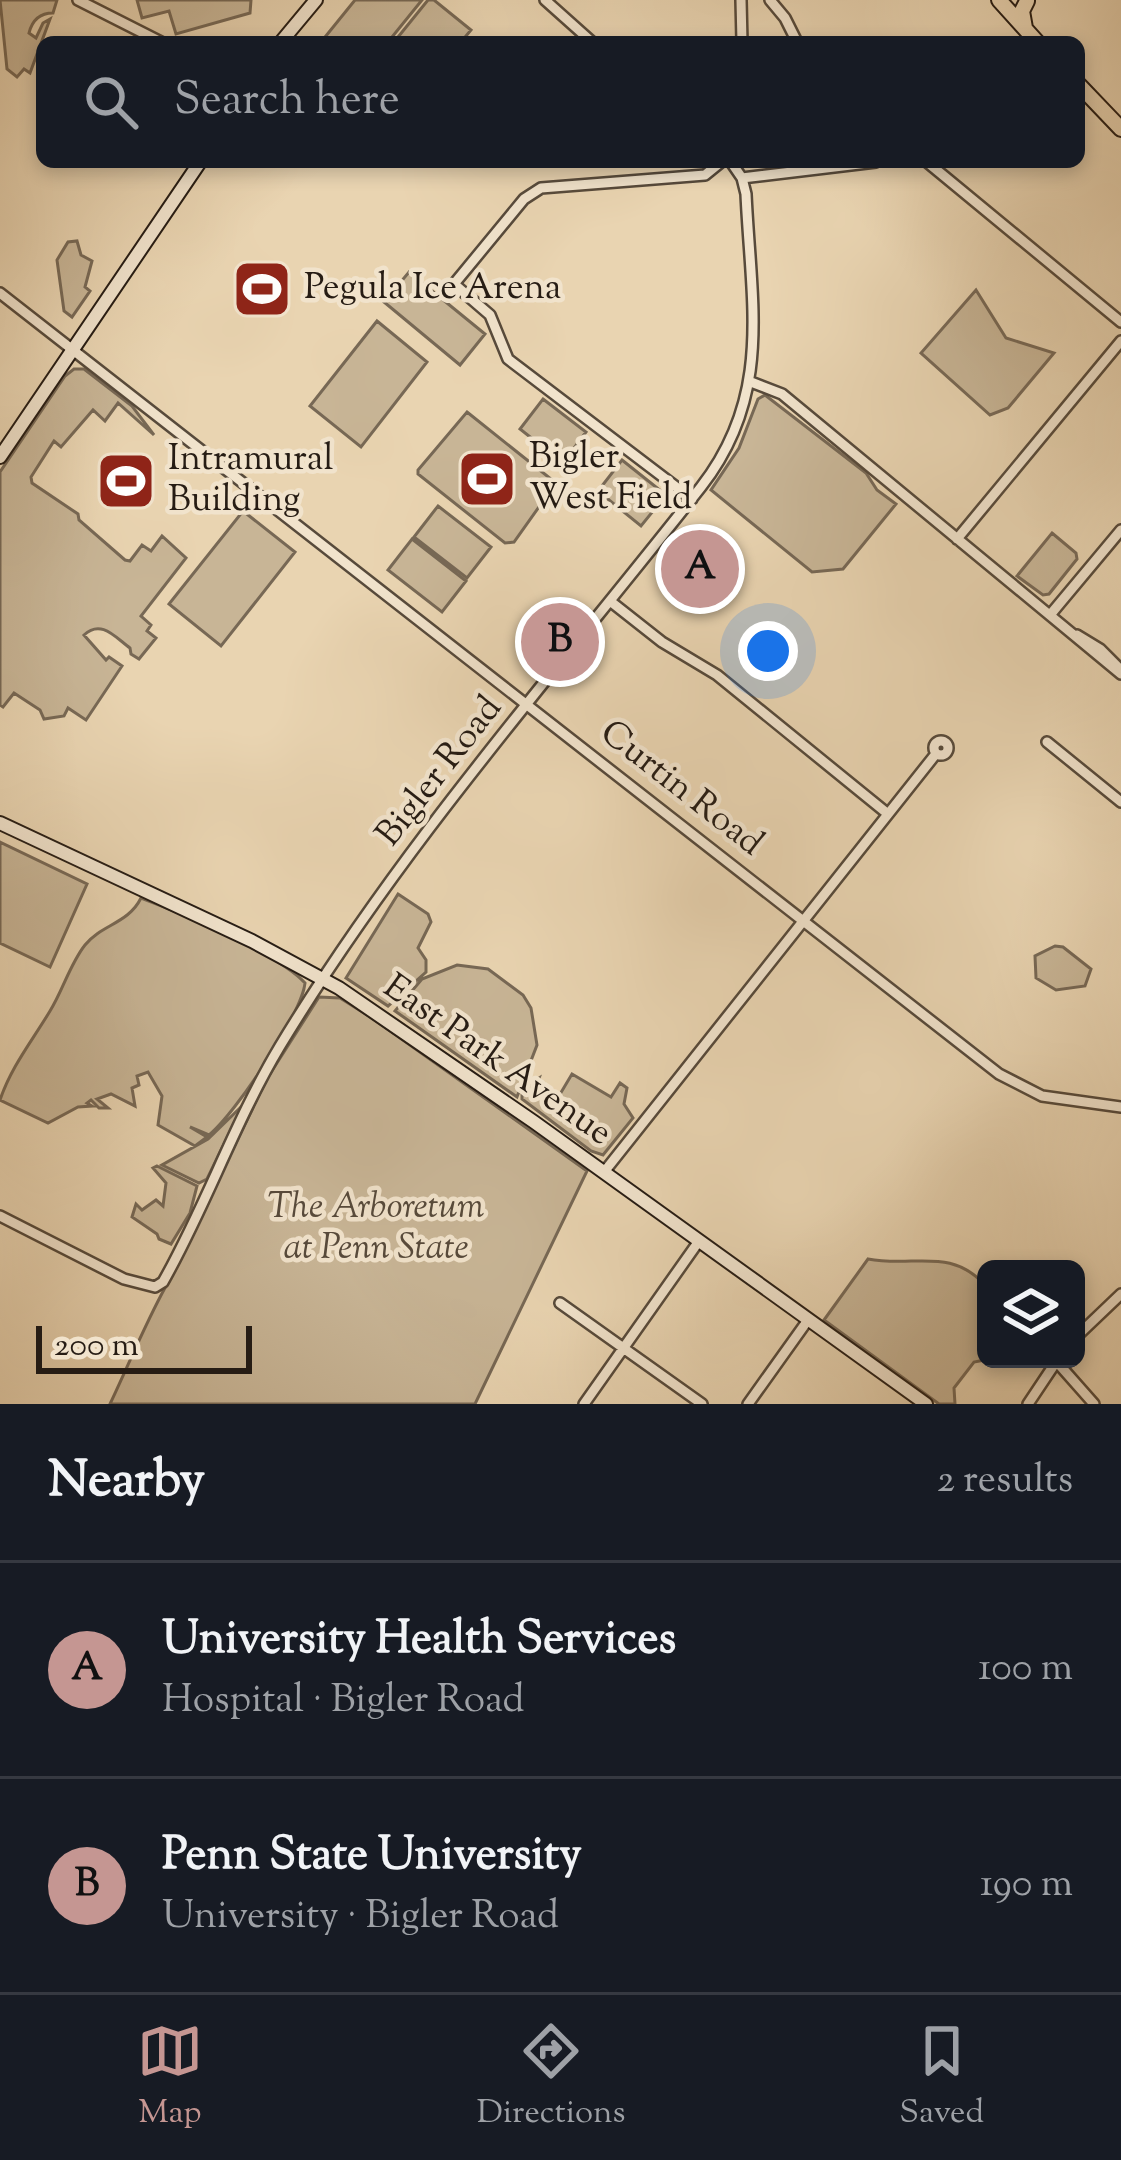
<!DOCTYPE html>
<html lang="en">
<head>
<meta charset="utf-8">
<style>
	:root { --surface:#171b24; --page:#242831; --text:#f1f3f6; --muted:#9ea1a6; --line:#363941; --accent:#c59692 }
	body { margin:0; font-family:"Sorts Mill Goudy",serif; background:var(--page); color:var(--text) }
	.controls { position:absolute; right:36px; bottom:36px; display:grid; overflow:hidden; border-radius:18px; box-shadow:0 6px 18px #0003 }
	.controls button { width:108px; height:108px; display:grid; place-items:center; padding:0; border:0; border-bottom:3px solid var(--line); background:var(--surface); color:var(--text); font:60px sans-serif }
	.scale { position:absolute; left:36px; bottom:30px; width:216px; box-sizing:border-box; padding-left:12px; border:6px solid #261c14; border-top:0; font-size:33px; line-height:42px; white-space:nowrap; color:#261c14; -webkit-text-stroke:9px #f1e3cc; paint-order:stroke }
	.you { position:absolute; left:768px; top:651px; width:42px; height:42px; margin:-30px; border:9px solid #fff; border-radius:50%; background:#1a73e8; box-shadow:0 0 0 18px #1a73e833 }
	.badge { display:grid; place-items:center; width:78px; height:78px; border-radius:50%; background:var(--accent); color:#111; font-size:39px; font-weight:700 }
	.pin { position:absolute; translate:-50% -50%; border:6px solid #fff; box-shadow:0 3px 12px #0006 }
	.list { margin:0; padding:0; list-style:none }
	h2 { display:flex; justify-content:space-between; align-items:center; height:156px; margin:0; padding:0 48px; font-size:51px }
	h2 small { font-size:39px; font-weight:400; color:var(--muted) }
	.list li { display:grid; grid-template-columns:78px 1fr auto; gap:36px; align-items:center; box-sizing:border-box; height:216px; padding:0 48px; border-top:3px solid var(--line) }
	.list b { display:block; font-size:45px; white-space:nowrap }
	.list p { margin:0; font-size:39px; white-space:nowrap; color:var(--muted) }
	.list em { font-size:39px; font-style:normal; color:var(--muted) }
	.icon { flex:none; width:66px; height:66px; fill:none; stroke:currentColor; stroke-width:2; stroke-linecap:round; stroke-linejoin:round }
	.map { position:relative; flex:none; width:1121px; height:1404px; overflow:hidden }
	.search { position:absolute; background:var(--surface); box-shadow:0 6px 18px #0003; left:36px; right:36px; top:36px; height:132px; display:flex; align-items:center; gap:30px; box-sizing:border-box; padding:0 42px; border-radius:18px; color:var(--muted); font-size:45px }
	.sheet { height:588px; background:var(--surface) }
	nav { display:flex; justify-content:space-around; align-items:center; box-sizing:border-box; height:168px; border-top:3px solid var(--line); background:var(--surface); font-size:33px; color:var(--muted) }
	nav a { display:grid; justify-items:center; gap:6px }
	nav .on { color:var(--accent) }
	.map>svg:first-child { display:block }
</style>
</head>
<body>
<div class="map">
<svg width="1121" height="1404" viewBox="0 0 1121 1404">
	<rect width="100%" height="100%" fill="#e9d4b1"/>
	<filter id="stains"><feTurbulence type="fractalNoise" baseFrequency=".00167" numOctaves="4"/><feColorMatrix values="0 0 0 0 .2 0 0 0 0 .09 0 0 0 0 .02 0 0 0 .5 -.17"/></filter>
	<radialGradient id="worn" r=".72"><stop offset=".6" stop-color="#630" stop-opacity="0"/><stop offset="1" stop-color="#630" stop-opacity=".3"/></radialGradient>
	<path fill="#c8b596" stroke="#776855" stroke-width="3" d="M0 0H57L53 13C39 13 32 21 29 33L36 38 43 23 50 19 30 73 24 69 17 77 7 69Z
		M137 0H251L250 13 176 34 169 11 142 18Z
		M355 0H422L388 42H321Z
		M428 0H434L471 30 461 42H394Z
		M77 241 81 255 92 261 85 287 90 291 72 317 64 311 57 260 68 242Z
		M409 272 485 334 460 365 384 302Z
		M976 290 1006 338 1054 353 1008 408 990 415 921 353Z
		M377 321 427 362 361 447 310 406Z
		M74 369H84L132 406 154 435 118 403 105 421 93 410 61 447 54 441 31 477 32 483 78 514 79 520 125 560 130 561 142 545 151 551 162 536 186 558 141 616 151 625 147 631 156 638 139 659 131 654 130 648C115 637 101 619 84 635L106 660 109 657 122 666 86 720 68 708 64 716 44 719 40 710 14 693 3 707 0 705V472L65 376Z
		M765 395 866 473 877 490 896 504 843 569 812 572 711 490 739 448 758 399Z
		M543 399 586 432 563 463 520 429Z
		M467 412 556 483 514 542 505 543 418 474V470Z
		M622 460 666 495 641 526 598 491Z
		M438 506 491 547 467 578 414 537Z
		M243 511 295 552 221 646 169 604Z
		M1052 533 1076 553 1077 559 1049 594 1043 595 1017 576Z
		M412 539 466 581 442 612 388 570Z
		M0 842 87 884 50 967 0 943Z
		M398 894 428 914 431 922 418 948 426 960V972L388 1006 346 978Z
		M141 898C181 913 279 954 305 983 302 1014 235 1114 209 1135L190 1127 207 1137 195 1146 158 1125 162 1096 148 1072 137 1076 139 1085 132 1088 135 1106 111 1094 97 1099 108 1108H99L91 1100 87 1103 92 1106 78 1107 48 1123 0 1100C11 1067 32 1041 50 1011 63 990 70 964 85 945 102 924 128 924 141 898Z
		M1055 946 1063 947 1091 969 1085 986 1056 990 1036 978 1035 956Z
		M457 965 488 969 523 995 531 1008 537 1045 517 1097 395 1011 422 979Z
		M319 997 340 998 372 1018 587 1171 475 1404H110C129 1364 145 1324 166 1286L268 1077Z
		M572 1074 611 1097 620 1083 627 1088 624 1104 633 1118 603 1155 591 1151 522 1099V1088L539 1078 533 1093 553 1106Z
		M243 1105 207 1179 199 1183 162 1165 208 1139Z
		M157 1166 197 1186 190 1213 171 1244 159 1239 157 1234 132 1217 136 1204 142 1210 156 1200 163 1206 166 1183 153 1168Z
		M868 1259C914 1268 950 1246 986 1286V1359H990L974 1362 954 1388 955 1404H939L824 1320Z"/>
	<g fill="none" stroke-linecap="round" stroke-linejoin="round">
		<g stroke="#574a3b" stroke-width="14">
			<path id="street" d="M78 0 161 42
				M545 0 592 42
				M741 0 742 42
				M770 0 785 18 797 42
				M927 162 1121 322
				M742 178 876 162
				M0 293 999 1074 1042 1096 1121 1107
				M751 382 782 394 1121 674
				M692 499 508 359 490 315 454 284 524 199 541 188 705 175 721 162
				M957 539 1121 341
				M610 601 662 642 717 675 888 814
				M1050 615 1121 530
				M1077 635 1100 649 1120 669
				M934 748a7 7 0 1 1 14 0a7 7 0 1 1-14 0Z
				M1047 742 1121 802
				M604 1172 935 755
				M0 1216 124 1279 155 1287 163 1282C206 1206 235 1121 280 1046 401 846 557 670 701 487 773 395 751 304 746 194L742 178 731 162
				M560 1303 702 1404
				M1076 1337 1121 1294
				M1056 1361 1094 1404
				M584 1404 699 1241
				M748 1404 808 1320
				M1028 1404 1058 1359"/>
		</g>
		<g stroke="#261c14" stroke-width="16">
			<path id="secondary" d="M281 42 316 0
				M0 457 200 162
				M0 823 252 941 339 988 534 1122 926 1404"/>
		</g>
		<g stroke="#261c14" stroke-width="18">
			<path id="primary" d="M999 0 1037 42
				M1025 28 1022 11 1027 1
				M1079 85 1121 129"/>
		</g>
		<use href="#street" stroke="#f1e3cc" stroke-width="9"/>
		<use href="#secondary" stroke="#f1e3cc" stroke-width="12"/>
		<use href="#primary" stroke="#e9d4b1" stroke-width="14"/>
	</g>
	<defs>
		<g id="stadium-square" transform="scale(3)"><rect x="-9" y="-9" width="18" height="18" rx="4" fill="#8f2418" stroke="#f1e3cc"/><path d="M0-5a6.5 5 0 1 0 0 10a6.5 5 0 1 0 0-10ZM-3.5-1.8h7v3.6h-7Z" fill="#fff"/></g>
	</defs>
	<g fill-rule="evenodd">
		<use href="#stadium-square" x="262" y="289"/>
		<use href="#stadium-square" x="487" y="479"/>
		<use href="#stadium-square" x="126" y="481"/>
	</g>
	<g text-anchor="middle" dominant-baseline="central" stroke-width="9" stroke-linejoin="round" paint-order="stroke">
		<g font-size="36" fill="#261c14" stroke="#f1e3cc" text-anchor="start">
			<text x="304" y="289">Pegula Ice Arena</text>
			<text x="529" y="458">Bigler<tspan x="529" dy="41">West Field</tspan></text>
			<text x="168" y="460">Intramural<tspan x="168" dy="41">Building</tspan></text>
		</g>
		<g font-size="36" fill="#261c14" stroke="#f1e3cc">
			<text transform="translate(440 772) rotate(-52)">Bigler Road</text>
			<text transform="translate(681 789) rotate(38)">Curtin Road</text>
			<text transform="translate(497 1061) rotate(35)">East Park Avenue</text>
		</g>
		<g font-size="36" font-style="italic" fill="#574a3b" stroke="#f1e3cc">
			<text x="376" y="1208">The Arboretum<tspan x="376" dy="41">at Penn State</tspan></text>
		</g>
	</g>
	<rect width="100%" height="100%" filter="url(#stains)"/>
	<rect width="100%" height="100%" fill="url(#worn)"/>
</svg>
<div class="controls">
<button><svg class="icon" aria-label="layers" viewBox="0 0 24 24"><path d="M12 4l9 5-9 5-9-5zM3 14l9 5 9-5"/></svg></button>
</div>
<div class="scale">200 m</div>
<div class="you"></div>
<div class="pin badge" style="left:700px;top:569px">A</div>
<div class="pin badge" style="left:560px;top:642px">B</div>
<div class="search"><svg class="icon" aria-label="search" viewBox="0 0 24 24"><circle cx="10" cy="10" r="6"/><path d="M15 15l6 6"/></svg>Search here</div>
</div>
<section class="sheet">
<h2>Nearby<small>2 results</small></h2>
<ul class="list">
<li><span class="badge">A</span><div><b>University Health Services</b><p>Hospital · Bigler Road</p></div><em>100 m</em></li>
<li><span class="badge">B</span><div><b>Penn State University</b><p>University · Bigler Road</p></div><em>190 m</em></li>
</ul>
</section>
<nav>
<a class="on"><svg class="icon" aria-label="map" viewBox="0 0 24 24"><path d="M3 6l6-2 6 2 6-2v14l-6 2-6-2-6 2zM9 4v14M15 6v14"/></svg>Map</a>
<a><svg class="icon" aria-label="directions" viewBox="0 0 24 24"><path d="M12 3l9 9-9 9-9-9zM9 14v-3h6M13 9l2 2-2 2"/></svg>Directions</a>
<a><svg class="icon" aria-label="saved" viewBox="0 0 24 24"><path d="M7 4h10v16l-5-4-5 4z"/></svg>Saved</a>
</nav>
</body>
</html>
